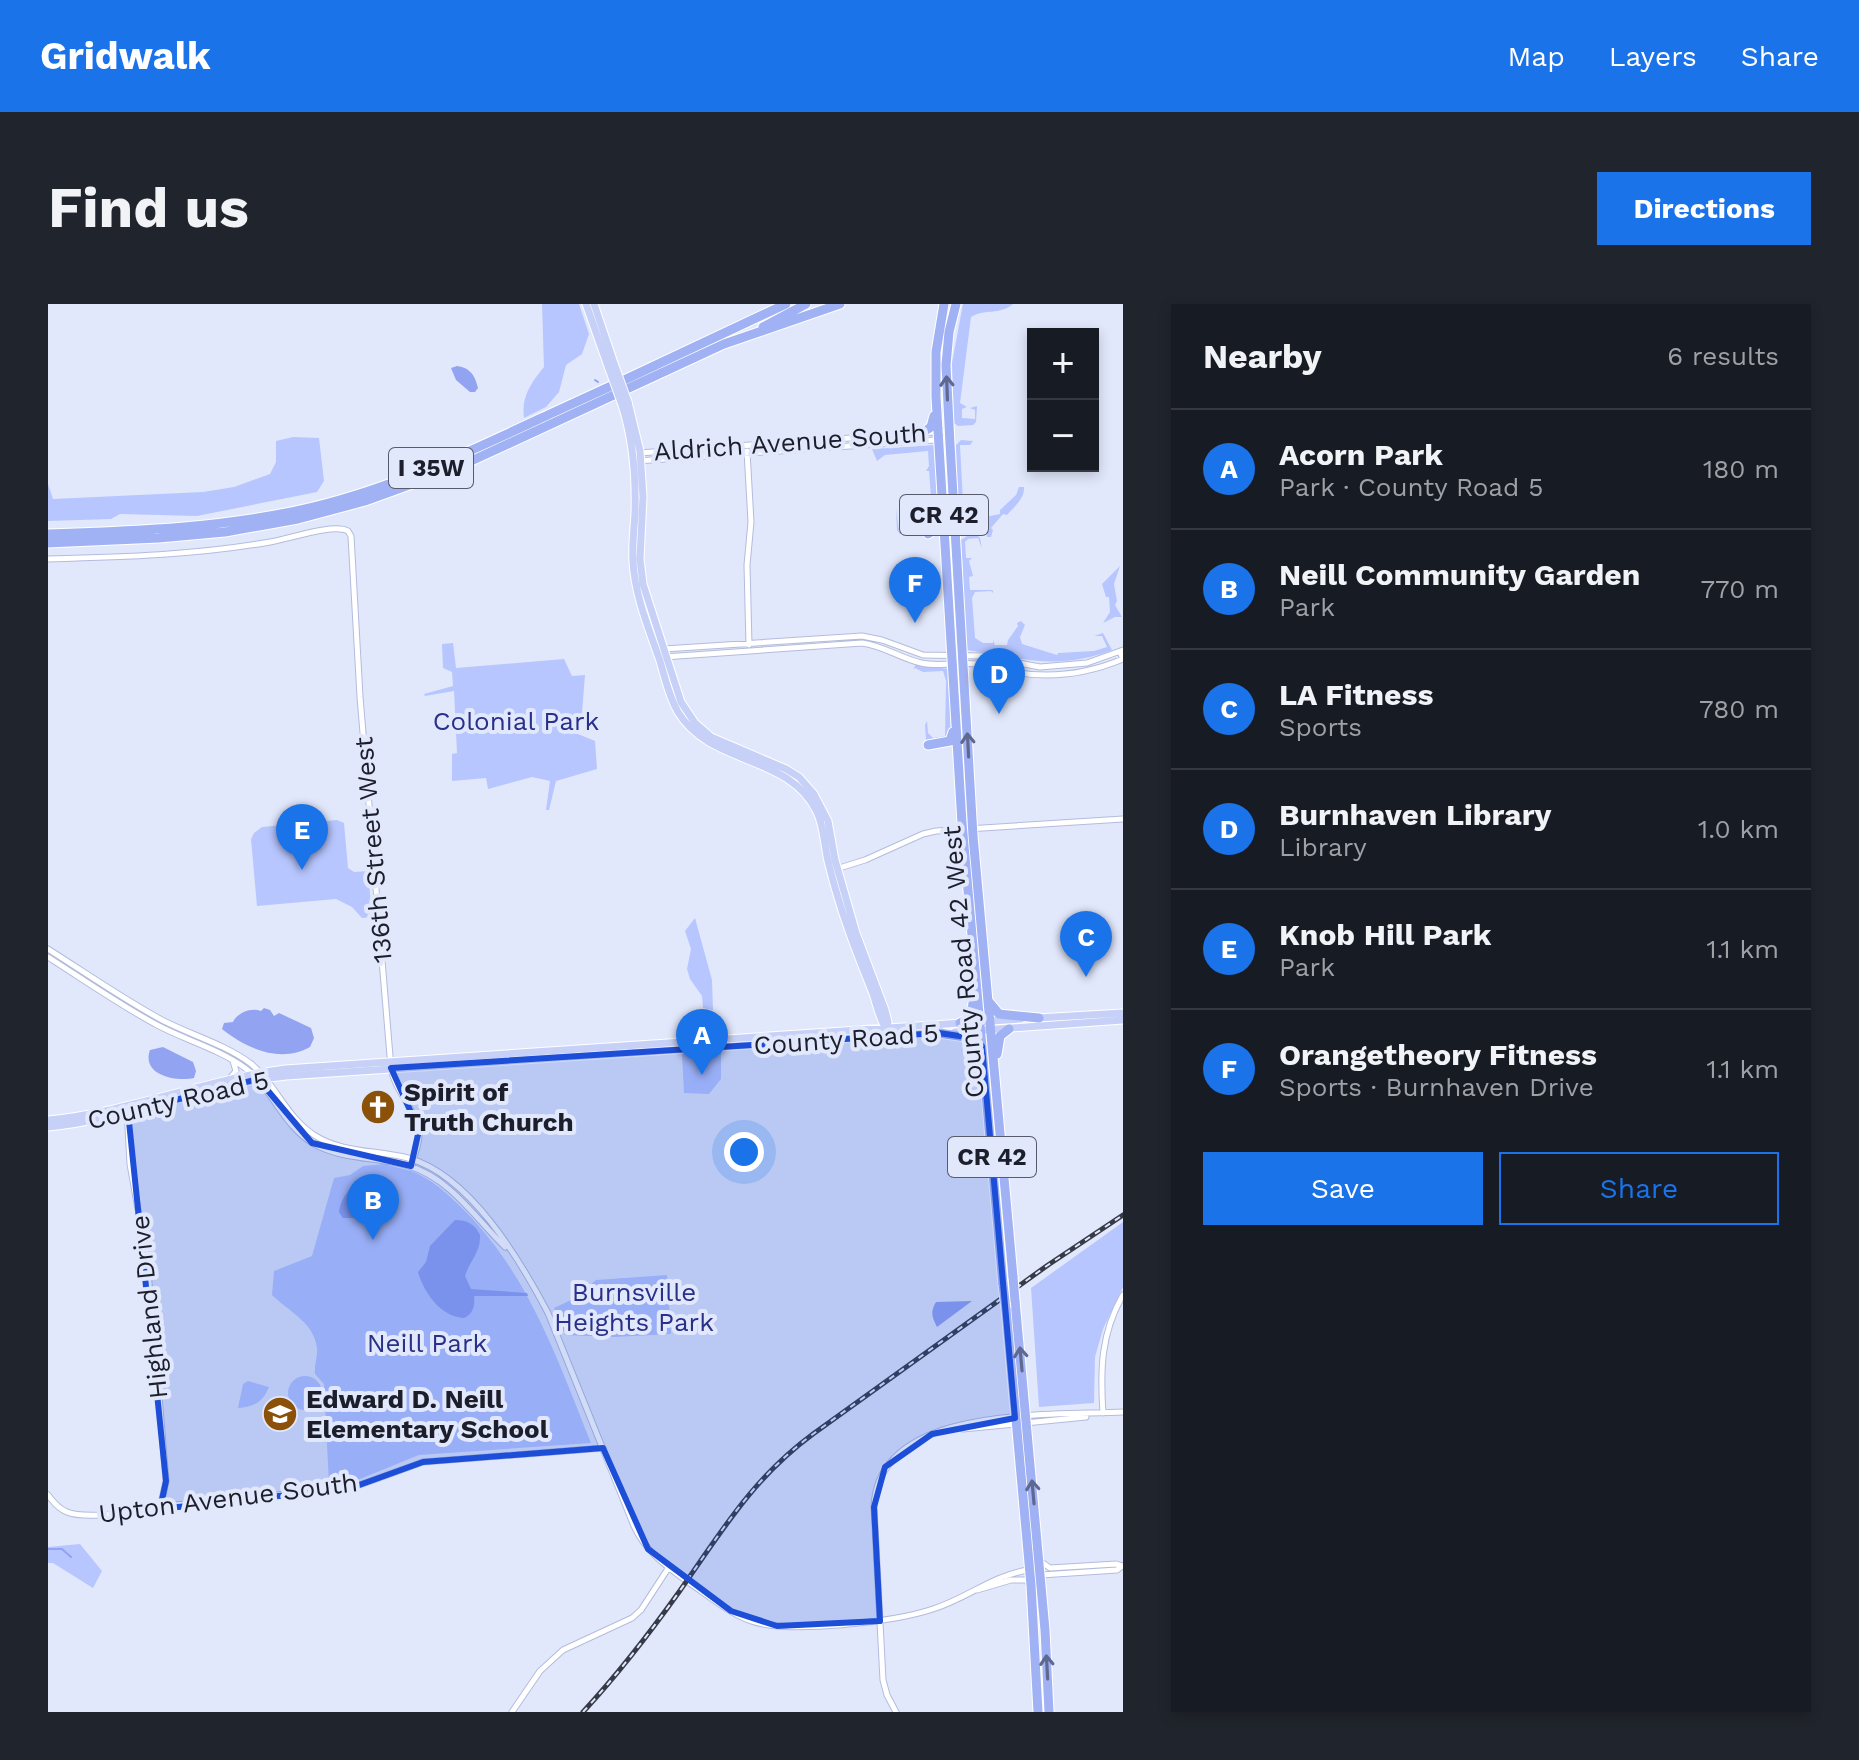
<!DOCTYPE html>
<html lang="en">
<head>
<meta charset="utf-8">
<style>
	:root { --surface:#171b24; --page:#20242c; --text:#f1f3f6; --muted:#9ea1a6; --line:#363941; --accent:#1a73e8 }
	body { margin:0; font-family:"Work Sans",sans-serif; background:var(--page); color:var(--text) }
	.controls { position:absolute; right:24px; top:24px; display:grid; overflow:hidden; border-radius:0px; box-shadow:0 4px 12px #0003 }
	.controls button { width:72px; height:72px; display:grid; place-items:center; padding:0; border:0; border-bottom:2px solid var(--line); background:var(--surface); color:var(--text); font:40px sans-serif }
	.you { position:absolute; left:696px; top:848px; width:28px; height:28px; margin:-20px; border:6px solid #fff; border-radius:50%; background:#1a73e8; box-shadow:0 0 0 12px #1a73e833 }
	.badge { display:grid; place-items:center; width:52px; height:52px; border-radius:50%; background:var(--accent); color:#fff; font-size:26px; font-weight:700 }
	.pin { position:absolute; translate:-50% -66px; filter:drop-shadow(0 2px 4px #0008) }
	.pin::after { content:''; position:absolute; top:42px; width:28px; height:24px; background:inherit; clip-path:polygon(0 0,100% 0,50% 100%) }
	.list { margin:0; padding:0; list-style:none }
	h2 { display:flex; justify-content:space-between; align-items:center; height:104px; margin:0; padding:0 32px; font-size:34px }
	h2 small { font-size:26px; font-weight:400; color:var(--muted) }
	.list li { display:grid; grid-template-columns:52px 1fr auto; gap:24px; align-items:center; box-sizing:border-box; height:120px; padding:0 32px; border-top:2px solid var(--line) }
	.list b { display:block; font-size:30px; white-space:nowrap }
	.list p { margin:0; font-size:26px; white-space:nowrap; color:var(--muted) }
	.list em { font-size:26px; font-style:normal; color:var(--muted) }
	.actions { display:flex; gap:16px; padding:24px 32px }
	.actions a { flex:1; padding:18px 0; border:2px solid var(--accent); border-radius:0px; text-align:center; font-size:28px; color:var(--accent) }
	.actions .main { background:var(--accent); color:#fff }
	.map { position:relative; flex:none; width:1075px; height:1408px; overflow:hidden; border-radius:0px }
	header { display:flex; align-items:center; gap:48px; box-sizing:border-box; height:112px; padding:0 40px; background:var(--accent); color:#fff }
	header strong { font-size:38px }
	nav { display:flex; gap:44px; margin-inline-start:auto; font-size:28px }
	.intro { display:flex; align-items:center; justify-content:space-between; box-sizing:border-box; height:192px; padding:0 48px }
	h1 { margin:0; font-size:56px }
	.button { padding:20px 36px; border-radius:0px; background:var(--accent); color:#fff; font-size:28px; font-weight:700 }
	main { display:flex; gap:48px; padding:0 48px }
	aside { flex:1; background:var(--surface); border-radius:0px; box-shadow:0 4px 12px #0003 }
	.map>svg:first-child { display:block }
</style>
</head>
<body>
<header>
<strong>Gridwalk</strong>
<nav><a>Map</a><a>Layers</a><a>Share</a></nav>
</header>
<div class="intro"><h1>Find us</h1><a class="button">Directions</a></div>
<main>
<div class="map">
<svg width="1075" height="1408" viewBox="0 0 1075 1408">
	<rect width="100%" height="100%" fill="#e2e8fc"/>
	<path fill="#b7c6fe" d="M494 0H531L541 30 534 50 518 61 511 88 498 103 476 114C473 93 483 79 496 63Z
		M915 0H965C950 12 938 4 923 13L912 99 919 103 914 105V114L927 115V106L922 104 929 102 928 118 925 121 910 122 906 119 904 59Z
		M245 133 271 134 276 177 269 188 149 212 72 210 63 215 0 217V180L5 195 155 188 186 183 222 170 228 158V137Z
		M913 136 925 137 922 141H912L916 217 922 218 928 213 929 218 926 221 915 220 910 213 908 141Z
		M887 141 890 218 878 228 852 230 849 226 848 204 851 228 877 225 884 221 883 199 880 194 883 193 881 167H878L881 162 880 147 837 151 829 157 824 145Z
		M971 183H976C977 194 966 203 959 211L955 210 943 224 945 226 943 233H939L937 213 952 210V206L968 191Z
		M929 231 932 234 934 245 930 234 920 235 917 238 918 254H924L921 257 925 272 921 273 922 286H944L945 287V289L943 287 927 288 924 294 927 334 935 339H945V336L947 341H959L960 336 970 322 969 319 973 317 977 321 972 333 974 340 1009 351 1010 349 1046 347 1059 343 1054 332H1046L1055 329 1064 346C1010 367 972 354 919 346L913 236 919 232Z
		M1072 262 1066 280 1069 297 1067 301 1074 313H1067L1055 319 1062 308 1061 293H1058L1054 280Z
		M405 339 408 364 516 355 524 372 537 371 534 409 525 428 547 437 549 465 508 477 501 506H498L502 477 484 473 440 485 438 474 404 477V450L409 449 406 387 377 392 376 390 405 382 404 368 395 364 394 340Z
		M868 360 901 365 903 434 879 437 878 435 877 421 879 417 880 429 885 434 897 432 898 377 895 367 875 368 867 364 865 366Z
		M289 516 296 519 300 564 306 568 320 567 324 613 314 614 304 603 288 595 209 602 203 535 206 529 214 523Z
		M647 614 664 676 665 706 655 704 654 692 642 675 639 665 643 645 637 627Z
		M673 746V775L661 790 636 789 634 749Z
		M337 860C348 864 361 865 372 871 390 880 405 895 419 909 482 974 510 1057 543 1139L371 1151 312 1175 281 1180 276 1080 267 1070C266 1061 270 1052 269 1044 266 1018 241 1008 224 991L226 967 264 952 286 874 302 871 315 862Z
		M1075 918V983L1055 1025 1047 1053 1046 1099 991 1103 983 984Z
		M619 971 623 1030 567 1033 517 1031 506 1004 525 995 548 976Z
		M240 1089a17 17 0 1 1 34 0a17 17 0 1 1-34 0Z
		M200 1077 221 1083C215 1098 206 1103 190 1104L195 1080Z
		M32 1240 54 1267 45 1284 5 1259H0V1243Z"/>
	<path fill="#91a3f1" d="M409 62C423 64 427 72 430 84L427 88H422L408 76 403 64Z
		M216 704 222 706 226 712 231 709 263 724 266 734 262 743C232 760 198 744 174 725L176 719 185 718C189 709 203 703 213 707Z
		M115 743 145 758 148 767 146 774C128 778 93 771 102 746Z
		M328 873 337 877 338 890 308 914H295L291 908C294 888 308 877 328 873Z
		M407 916C419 916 427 920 432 931 433 948 422 956 417 972L423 985 479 989 480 992H426C427 1001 426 1009 416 1014 393 1013 376 989 370 968L378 958 382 942Z
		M924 997 889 1023C884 1013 882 1008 888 998Z"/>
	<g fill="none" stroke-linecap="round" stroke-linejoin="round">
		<path stroke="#91a3f1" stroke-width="2" d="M547 76 550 78
			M0 1245H14L23 1253"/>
		<g stroke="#b3bcdc" stroke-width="7">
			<path id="minor" d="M699 147 703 218 699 261 701 341
				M591 149 901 127
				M589 157 901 135
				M0 255C75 253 148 251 222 238 241 235 285 219 300 227L303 232 312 393 343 764C347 788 370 807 371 831 371 842 365 852 364 863
				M616 345 814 332 834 336 875 351 933 352 992 363 1039 359 1075 346
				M616 353 814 339C836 342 852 354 873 359 891 363 910 358 929 360 941 362 953 366 965 368 1003 375 1039 370 1075 355L1072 348
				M788 565 817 556 875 530 888 527 1075 515
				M0 645C38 669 75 695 114 716 143 731 176 740 202 759 228 780 238 813 266 831 294 849 329 846 360 854 422 871 472 956 500 1009L586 1222C598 1248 617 1261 640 1278 660 1291 680 1309 703 1317 741 1330 846 1318 885 1305 920 1294 943 1272 980 1266
				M0 653C36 676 72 701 109 721 137 736 171 745 197 764 225 785 235 822 266 840 295 856 330 853 361 862 403 875 427 914 457 943
				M183 773 188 767 185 757
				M79 805 82 860 99 956 112 1104 118 1177 112 1205
				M1055 1109C1052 1066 1053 1029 1075 991
				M977 1119 1038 1113
				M911 1122 915 1125 967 1120
				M0 1191C5 1198 11 1205 19 1208 37 1216 107 1207 127 1201L303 1184 375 1158 555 1144
				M992 1257 1002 1264 1068 1260 1075 1262
				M993 1271 1069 1266 1074 1262
				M929 1286 963 1276H978L982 1281
				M464 1408 492 1367 515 1346 584 1314 593 1306 621 1263
				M848 1408 839 1391 835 1376 826 1203C830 1100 1002 1112 1075 1108"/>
		</g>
		<g stroke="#fff" stroke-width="9">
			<path id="major" d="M538 0 561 65
				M546 0 567 62
				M580 98 592 147 595 193 592 255 595 280 633 398 647 419 663 433 738 465 751 473 766 490 780 517 787 556 808 629 837 706 840 718 838 724
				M574 101C585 135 588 174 587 209 586 225 584 241 585 258 587 292 601 325 612 357 617 374 621 393 630 408 662 462 742 450 769 508 777 525 776 543 781 561 792 606 807 645 824 687 829 700 831 715 839 726
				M989 714 1075 709
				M907 728 1075 716
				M0 816C81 808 157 776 237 765L973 715
				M0 823C81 815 157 780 238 772L894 728"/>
		</g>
		<g stroke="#fff" stroke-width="11">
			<path id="highway" d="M896 0 888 48V93L914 519 955 980
				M908 0 901 28 898 61 902 140 925 532 965 973
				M715 23 758 0
				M874 129 883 123 886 112
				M0 230C89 227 178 224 265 203 348 183 425 146 502 110 581 74 660 37 738 0
				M880 230 889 224 892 213
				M0 239 111 234 177 228 250 215 317 197 408 164 676 40 792 0
				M880 441 902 437 905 428
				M941 698 951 710 991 714
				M912 719 923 713 925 699
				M891 729 925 734 934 742
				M949 750 952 732 961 725
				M967 997 997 1326 1001 1408
				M958 1005 983 1281 990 1408"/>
		</g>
		<use href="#minor" stroke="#fff" stroke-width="5"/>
		<use href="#major" stroke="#c7d1f8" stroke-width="7"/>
		<use href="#highway" stroke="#a1b2f4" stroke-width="9"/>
		<g stroke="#373b48" stroke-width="5">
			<path id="rail" d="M535 1408C570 1370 601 1330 631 1288 674 1227 704 1175 765 1130L1000 961 1075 911"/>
		</g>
		<use href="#rail" stroke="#e2e8fc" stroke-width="2" stroke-dasharray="6" stroke-linecap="butt"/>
		<g stroke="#fff" stroke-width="9" stroke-linecap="butt">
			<path id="major-bridge" d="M567 62 580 98
				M561 65 574 101"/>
		</g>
		<g stroke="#fff" stroke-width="11" stroke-linecap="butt">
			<path id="highway-bridge" d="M965 973 967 997
				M955 980 958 1005"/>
		</g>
		<use href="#major-bridge" stroke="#c7d1f8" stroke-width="7"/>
		<use href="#highway-bridge" stroke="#a1b2f4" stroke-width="9"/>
	</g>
	<defs><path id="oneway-shaft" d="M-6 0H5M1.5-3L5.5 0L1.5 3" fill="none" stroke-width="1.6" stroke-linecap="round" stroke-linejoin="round" transform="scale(2)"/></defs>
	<g stroke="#5e6890">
		<use href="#oneway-shaft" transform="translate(899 84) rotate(-92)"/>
		<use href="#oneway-shaft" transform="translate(920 441) rotate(-93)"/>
		<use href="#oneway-shaft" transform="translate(973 1055) rotate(-95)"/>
		<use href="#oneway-shaft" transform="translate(985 1188) rotate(-95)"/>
		<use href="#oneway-shaft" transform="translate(999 1363) rotate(-93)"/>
	</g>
	<path fill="#1d4ed8" fill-opacity="0.2" stroke="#1d4ed8" stroke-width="6" stroke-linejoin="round" d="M891 729 925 734 934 742 967 1114 884 1130 837 1163 826 1203 832 1317 729 1322 683 1307 600 1245 555 1144 375 1158 303 1184 112 1205 118 1177 80 808 210 775 264 839 363 862 371 826 343 764Z"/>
	<defs>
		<g id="church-disc" transform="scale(1.8)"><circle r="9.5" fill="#8b5109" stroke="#e2e8fc"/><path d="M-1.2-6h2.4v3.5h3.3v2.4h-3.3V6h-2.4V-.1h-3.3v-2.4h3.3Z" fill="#fff"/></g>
		<g id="school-disc" transform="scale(1.8)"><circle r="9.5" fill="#8b5109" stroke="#e2e8fc"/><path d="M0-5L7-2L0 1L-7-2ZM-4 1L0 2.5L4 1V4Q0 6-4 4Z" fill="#fff"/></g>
	</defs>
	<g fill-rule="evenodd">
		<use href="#church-disc" x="330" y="803"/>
		<use href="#school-disc" x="232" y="1110"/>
	</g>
	<g text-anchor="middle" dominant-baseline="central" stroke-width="8" stroke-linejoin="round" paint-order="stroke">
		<g fill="#e2e8fc" stroke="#575b6a" stroke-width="2">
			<rect x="341" y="144" width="84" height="40" rx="6"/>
			<rect x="852" y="191" width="88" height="40" rx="6"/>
			<rect x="900" y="833" width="88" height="40" rx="6"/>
		</g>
		<g font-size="24" font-weight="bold" fill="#1c1f2b">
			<text x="383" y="164">I 35W</text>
			<text x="896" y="211">CR 42</text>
			<text x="944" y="853">CR 42</text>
		</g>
		<g font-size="26" fill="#1c1f2b" stroke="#e2e8fc">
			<text transform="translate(742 138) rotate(-4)">Aldrich Avenue South</text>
			<text transform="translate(325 546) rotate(-95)">136th Street West</text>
			<text transform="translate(915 658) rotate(-95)">County Road 42 West</text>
			<text transform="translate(798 735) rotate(-4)">County Road 5</text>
			<text transform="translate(130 796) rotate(-13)">County Road 5</text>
			<text transform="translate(101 1003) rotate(-96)">Highland Drive</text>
			<text transform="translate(180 1194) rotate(-7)">Upton Avenue South</text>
		</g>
		<g font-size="26" fill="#293089" stroke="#e2e8fc">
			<text x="468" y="417">Colonial Park</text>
			<text x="586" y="988">Burnsville<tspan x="586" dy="30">Heights Park</tspan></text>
			<text x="379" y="1039">Neill Park</text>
		</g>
		<g font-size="26" font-weight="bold" fill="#1c1f2b" stroke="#e2e8fc" text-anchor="start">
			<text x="356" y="788">Spirit of<tspan x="356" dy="30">Truth Church</tspan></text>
			<text x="258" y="1095">Edward D. Neill<tspan x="258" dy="30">Elementary School</tspan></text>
		</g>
	</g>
</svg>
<div class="controls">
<button>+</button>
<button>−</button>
</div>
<div class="you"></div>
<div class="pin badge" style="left:654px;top:771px">A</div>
<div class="pin badge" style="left:325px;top:936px">B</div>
<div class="pin badge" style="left:1038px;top:673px">C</div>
<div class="pin badge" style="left:951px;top:410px">D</div>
<div class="pin badge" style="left:254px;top:566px">E</div>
<div class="pin badge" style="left:867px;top:319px">F</div>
</div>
<aside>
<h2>Nearby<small>6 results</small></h2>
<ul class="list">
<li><span class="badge">A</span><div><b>Acorn Park</b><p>Park · County Road 5</p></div><em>180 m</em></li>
<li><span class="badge">B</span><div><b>Neill Community Garden</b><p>Park</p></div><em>770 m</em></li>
<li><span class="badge">C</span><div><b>LA Fitness</b><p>Sports</p></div><em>780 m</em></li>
<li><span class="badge">D</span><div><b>Burnhaven Library</b><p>Library</p></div><em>1.0 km</em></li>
<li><span class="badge">E</span><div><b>Knob Hill Park</b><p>Park</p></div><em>1.1 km</em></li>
<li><span class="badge">F</span><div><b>Orangetheory Fitness</b><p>Sports · Burnhaven Drive</p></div><em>1.1 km</em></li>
</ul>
<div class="actions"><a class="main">Save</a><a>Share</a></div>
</aside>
</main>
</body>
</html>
